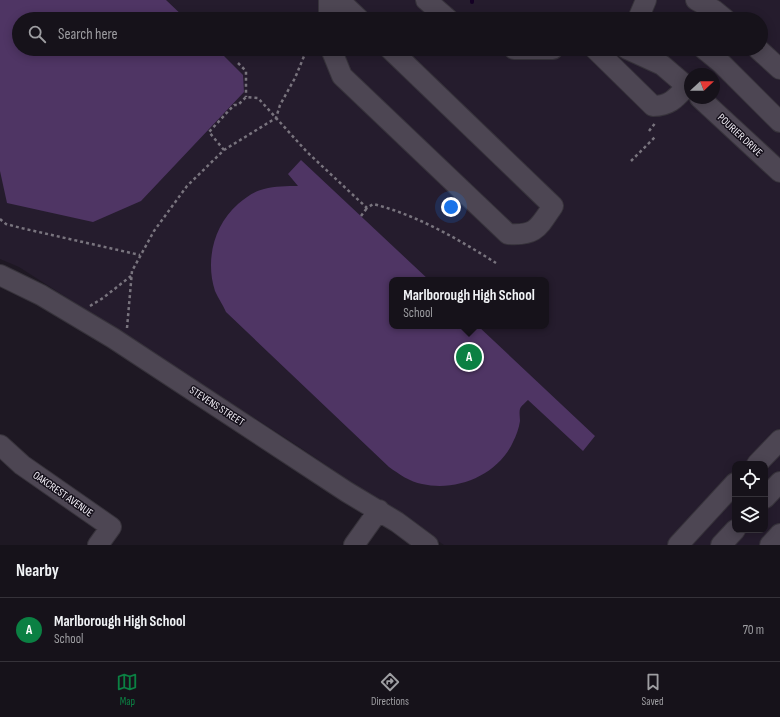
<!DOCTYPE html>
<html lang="en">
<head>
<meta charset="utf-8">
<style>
	:root { --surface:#16121a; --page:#1f1b23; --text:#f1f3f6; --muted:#9e9ea2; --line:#353239; --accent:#0b8043 }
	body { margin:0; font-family:"Sofia Sans Condensed",sans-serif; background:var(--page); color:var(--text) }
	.controls { position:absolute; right:12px; bottom:12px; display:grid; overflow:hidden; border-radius:8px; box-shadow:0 2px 10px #0003 }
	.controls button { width:36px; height:36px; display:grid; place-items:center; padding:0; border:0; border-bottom:1px solid var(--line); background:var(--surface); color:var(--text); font:20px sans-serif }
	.compass { position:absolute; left:684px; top:68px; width:36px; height:36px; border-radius:50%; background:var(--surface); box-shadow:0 2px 10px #0003; rotate:68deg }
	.you { position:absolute; left:451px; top:207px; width:14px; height:14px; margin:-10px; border:3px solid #fff; border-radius:50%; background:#1a73e8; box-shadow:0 0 0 6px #1a73e833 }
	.badge { display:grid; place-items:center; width:26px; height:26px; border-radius:50%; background:var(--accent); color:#fff; font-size:13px; font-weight:700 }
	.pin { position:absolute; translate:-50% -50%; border:2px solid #fff; box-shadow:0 1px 4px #0006 }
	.popup { position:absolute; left:389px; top:277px; width:160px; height:52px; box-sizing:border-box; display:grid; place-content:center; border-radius:8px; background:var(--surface); filter:drop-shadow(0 1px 3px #0005); font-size:13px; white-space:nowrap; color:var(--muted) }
	.popup b { font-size:15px; color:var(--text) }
	.popup::after { content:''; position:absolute; left:50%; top:100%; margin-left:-8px; border:8px solid transparent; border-top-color:var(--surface) }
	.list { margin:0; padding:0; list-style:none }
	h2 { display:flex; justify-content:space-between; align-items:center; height:52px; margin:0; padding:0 16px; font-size:17px }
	h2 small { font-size:13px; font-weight:400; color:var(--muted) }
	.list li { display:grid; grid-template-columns:26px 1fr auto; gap:12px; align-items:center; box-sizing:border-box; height:64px; padding:0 16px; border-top:1px solid var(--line) }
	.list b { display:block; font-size:15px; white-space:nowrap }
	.list p { margin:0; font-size:13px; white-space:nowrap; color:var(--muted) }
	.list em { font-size:13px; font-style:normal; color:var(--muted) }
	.icon { flex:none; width:22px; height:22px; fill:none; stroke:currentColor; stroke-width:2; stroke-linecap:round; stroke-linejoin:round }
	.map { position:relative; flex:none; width:780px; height:545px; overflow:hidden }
	.search { position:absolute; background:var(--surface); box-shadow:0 2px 10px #0003; left:12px; right:12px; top:12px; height:44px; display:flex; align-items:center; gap:10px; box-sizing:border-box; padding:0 14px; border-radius:22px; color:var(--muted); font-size:15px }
	.sheet { height:116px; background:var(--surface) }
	nav { display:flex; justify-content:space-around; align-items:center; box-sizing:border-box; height:56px; border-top:1px solid var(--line); background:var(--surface); font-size:11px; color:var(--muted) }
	nav a { display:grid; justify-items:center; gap:2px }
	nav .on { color:var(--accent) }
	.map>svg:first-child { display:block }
</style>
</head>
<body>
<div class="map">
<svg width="780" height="545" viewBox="0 0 780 545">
	<rect width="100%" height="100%" fill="#1e1823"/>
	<path fill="#251c2d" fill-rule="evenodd" d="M0 0H780V545H444L298 446 19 267 0 259ZM19 19H761V49H19ZM690 74H714V98H690ZM392 280H546V326H392ZM735 464H765V530H735Z"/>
	<path fill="#4f3564" d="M0 0H166L186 19H19V49H217L243 75 244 92 141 201 93 222 7 203 0 171Z
		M301 160 429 280H392V326H478L595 436 583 451 528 400C526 402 521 406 520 409 519 412 520 418 520 421 519 428 516 436 513 442 498 475 457 492 422 484 410 482 399 474 389 467L226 312C223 305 218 298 215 291 205 260 214 225 238 204 245 198 255 191 264 189 275 186 287 186 298 186L288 174Z"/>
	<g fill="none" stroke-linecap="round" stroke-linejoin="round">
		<path stroke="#140024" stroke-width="4" d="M472 2V0"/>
		<g stroke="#37333b" stroke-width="22">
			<path id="minor" d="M329 0V19
				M339 0 359 19
				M426 0 448 19
				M696 0 714 10 725 19
				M638 19 646 0
				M331 49 342 76 508 234C536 236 538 228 553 206L390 49
				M514 49H553
				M595 49 653 106C670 106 676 98 687 86
				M627 49 662 65 690 89
				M704 49 721 63 780 122
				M758 49 780 69
				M700 98 780 172
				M0 275 41 295 113 338 347 492 397 522 428 545
				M0 445 22 465 111 527 98 545
				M757 464 780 440
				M765 498 780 482
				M354 545 379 510
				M678 545 735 483
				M721 545 735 530
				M770 545 780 534"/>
		</g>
		<path stroke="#79747e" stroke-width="2.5" stroke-dasharray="3 3" stroke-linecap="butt" d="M238 63 246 71V97
			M649 131 656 122
			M224 150 209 132 234 105H238L246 97 258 98 307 152 367 208 373 204C417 215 458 239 496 263
			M631 161 656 136
			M361 216 367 208
			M0 219 6 224 21 228 140 255
			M90 306 103 298 131 276
			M127 328 132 271 154 231 187 186 224 150 276 118 280 105 295 78 307 49"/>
		<use href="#minor" stroke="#4d4653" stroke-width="20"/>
	</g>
	<g text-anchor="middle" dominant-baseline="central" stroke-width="3" stroke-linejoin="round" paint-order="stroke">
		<g font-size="11" fill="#f4f0f8" stroke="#140f1a">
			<text transform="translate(740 135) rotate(43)">POURIER DRIVE</text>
			<text transform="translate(217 406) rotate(33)">STEVENS STREET</text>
			<text transform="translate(63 494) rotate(35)">OAKCREST AVENUE</text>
		</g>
	</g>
</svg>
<div class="controls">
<button><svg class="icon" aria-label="locate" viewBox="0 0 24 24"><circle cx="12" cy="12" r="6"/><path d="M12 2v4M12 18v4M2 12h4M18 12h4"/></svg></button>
<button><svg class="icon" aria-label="layers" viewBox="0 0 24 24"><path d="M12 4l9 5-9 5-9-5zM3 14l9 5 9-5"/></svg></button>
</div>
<svg class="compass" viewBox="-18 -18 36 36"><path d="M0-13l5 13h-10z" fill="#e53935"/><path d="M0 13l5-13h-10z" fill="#9e9ea2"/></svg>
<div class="you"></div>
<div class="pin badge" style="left:469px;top:357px">A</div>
<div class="popup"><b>Marlborough High School</b>School</div>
<div class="search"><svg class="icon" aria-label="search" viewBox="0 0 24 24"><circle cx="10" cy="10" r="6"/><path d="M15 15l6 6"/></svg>Search here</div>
</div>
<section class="sheet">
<h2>Nearby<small></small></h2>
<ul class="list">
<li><span class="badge">A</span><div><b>Marlborough High School</b><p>School</p></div><em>70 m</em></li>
</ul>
</section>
<nav>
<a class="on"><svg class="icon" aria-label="map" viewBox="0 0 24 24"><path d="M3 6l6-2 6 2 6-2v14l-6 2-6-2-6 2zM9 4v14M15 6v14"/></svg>Map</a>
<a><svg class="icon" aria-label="directions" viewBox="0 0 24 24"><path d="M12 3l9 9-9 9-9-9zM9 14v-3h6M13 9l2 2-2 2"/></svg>Directions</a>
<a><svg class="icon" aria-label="saved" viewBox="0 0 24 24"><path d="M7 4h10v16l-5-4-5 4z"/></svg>Saved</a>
</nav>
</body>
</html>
